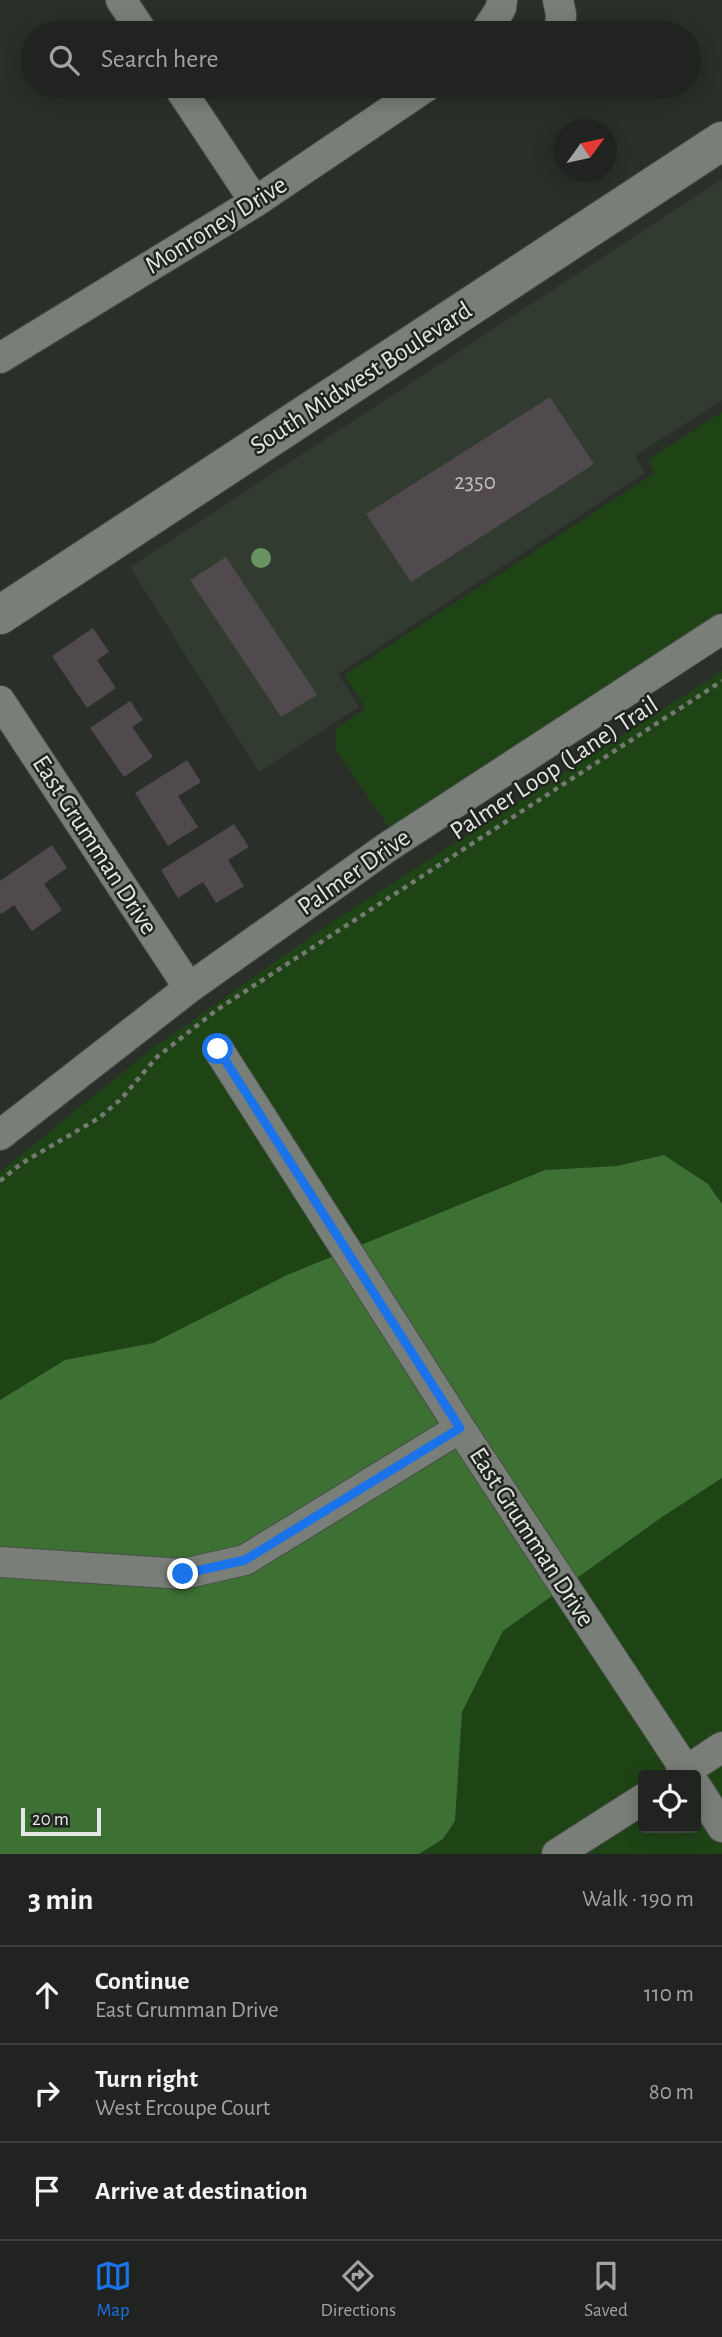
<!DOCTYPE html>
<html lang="en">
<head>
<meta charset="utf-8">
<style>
	:root { --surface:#20231f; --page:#2d2f2c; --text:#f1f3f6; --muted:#a2a4a4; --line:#3d403d; --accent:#1a73e8 }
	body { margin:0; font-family:"Alegreya Sans",sans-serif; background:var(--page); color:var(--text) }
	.controls { position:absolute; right:21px; bottom:21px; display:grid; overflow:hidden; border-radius:7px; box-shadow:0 4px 18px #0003 }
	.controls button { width:63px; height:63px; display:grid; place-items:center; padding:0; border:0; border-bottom:2px solid var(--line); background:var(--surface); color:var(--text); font:35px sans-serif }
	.compass { position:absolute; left:554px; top:119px; width:63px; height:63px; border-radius:50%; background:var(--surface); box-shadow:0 4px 18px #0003; rotate:57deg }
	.scale { position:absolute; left:21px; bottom:18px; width:80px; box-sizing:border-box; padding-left:7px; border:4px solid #e4e7e3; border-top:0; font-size:19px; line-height:24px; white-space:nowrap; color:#e4e7e3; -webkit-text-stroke:5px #20251f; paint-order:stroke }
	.stop { position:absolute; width:21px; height:21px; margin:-16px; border:5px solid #1a73e8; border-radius:50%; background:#fff }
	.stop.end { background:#1a73e8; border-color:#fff; box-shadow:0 2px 7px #0008 }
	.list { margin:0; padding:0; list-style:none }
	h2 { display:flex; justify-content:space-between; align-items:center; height:91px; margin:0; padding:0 28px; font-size:30px }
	h2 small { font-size:23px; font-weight:400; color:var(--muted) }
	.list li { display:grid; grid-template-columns:46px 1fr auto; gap:21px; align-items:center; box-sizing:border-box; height:98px; padding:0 28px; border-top:2px solid var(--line) }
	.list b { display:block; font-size:26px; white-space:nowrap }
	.list p { margin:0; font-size:23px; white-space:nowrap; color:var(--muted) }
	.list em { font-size:23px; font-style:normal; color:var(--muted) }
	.icon { flex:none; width:38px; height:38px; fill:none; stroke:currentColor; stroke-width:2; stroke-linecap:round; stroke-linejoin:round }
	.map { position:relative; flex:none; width:722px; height:1854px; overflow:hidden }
	.search { position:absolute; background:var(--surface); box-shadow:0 4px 18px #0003; left:21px; right:21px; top:21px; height:77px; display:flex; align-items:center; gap:18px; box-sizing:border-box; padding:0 24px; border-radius:38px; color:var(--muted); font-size:26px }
	.sheet { height:385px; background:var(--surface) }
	nav { display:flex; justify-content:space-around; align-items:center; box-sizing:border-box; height:98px; border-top:2px solid var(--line); background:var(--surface); font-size:19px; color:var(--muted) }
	nav a { display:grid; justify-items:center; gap:4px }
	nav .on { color:var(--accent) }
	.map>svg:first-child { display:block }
</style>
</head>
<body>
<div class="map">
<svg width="722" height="1854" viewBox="0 0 722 1854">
	<rect width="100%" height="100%" fill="#2a2f29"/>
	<path fill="#323b30" d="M722 179V400L635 456 645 473 338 674 359 707 259 772 130 567Z"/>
	<path fill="#1e4416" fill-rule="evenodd" d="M722 412V611L396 825 389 828 336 750 335 729 366 708 344 675 655 473 648 460Z
		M722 671V1204L708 1184 664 1155 617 1166 545 1170 287 1275 153 1343 65 1360 0 1400V1172L148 1052 323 928Z
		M722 1478V1854H419L443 1839 455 1821 462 1712 503 1631 662 1517ZM643 1775H696V1828H643Z"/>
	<path fill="#3d7033" d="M664 1155 708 1184 722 1204V1478L662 1517 503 1631 462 1712 455 1821 443 1839 419 1854H0V1400L65 1360 153 1343 287 1275 545 1170 617 1166Z"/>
	<path fill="#50494e" d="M550 397 594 464 411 582 366 514Z
		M226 557 317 695 281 717 190 580Z
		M93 628 109 652 97 660 116 688 87 708 52 656Z
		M130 701 143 720 132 727 153 757 124 777 90 728Z
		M187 760 201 782 178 796 198 827 168 846 135 793Z
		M234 824 249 847 228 860 244 886 216 903 203 882 178 898 161 870Z
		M52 845 67 868 44 884 62 910 32 931 14 905 1 914 0 912V881Z"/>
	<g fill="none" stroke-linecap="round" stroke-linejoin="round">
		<g stroke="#494d48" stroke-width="32">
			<path id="street" d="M121 0 143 33
				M558 0 561 14 560 33
				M485 33 501 8 502 0
				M178 86 255 202
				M0 358 255 202 427 86
				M0 701 189 988
				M218 1049 460 1428 689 1775
				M0 1135 189 988 386 848 722 629
				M0 1562 183 1574 245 1560 460 1428
				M680 1775 722 1747
				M696 1786 722 1827
				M557 1854 643 1799"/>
		</g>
		<g stroke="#494d48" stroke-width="40">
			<path id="secondary" d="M0 615 722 141"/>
		</g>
		<path stroke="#757974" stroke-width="4.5" stroke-dasharray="5 5" stroke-linecap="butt" d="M0 1181 22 1163 99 1118 121 1099 157 1057 218 1009 722 681"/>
		<use href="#street" stroke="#797f78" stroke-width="30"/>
		<use href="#secondary" stroke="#797f78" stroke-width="38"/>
	</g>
	<circle fill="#699461" cx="261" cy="558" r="10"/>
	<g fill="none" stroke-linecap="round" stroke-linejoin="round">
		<path stroke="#1a73e8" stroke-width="9" d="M183 1574 245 1560 460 1428 218 1049"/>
	</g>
	<g text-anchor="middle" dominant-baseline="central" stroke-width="5" stroke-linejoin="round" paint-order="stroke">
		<g font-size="23" fill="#bfc0be">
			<text x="475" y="482">2350</text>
		</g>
		<g font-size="26" fill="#e4e7e3" stroke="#20251f">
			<text transform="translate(216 225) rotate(-32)">Monroney Drive</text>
			<text transform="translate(361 378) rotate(-33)">South Midwest Boulevard</text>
			<text transform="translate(554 768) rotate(-33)">Palmer Loop (Lane) Trail</text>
			<text transform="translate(95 845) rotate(57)">East Grumman Drive</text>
			<text transform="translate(354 872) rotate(-35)">Palmer Drive</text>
			<text transform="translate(532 1537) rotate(57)">East Grumman Drive</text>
		</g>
	</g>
</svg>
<div class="controls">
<button><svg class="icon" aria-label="locate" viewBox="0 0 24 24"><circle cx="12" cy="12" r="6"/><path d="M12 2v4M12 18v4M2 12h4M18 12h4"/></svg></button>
</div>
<svg class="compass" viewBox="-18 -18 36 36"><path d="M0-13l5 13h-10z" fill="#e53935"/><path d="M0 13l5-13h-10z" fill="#a2a4a4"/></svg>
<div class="scale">20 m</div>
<div class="stop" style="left:218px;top:1049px"></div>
<div class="stop end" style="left:183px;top:1574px"></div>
<div class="search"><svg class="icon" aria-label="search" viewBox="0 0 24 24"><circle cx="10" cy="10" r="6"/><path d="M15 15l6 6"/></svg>Search here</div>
</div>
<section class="sheet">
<h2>3 min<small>Walk · 190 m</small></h2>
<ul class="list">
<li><svg class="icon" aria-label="ahead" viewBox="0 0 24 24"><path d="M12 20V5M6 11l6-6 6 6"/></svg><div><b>Continue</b><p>East Grumman Drive</p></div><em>110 m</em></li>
<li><svg class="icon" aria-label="right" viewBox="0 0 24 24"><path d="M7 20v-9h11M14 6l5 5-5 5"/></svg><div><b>Turn right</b><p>West Ercoupe Court</p></div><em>80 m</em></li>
<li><svg class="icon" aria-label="arrive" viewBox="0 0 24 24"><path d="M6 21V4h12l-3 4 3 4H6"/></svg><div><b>Arrive at destination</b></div></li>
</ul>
</section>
<nav>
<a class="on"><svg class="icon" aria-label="map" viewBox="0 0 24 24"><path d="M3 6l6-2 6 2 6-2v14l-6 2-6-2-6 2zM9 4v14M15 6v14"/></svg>Map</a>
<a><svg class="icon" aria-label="directions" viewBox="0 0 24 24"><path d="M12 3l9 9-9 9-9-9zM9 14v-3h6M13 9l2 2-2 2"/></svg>Directions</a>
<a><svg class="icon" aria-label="saved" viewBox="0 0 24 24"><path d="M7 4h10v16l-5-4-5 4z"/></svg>Saved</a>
</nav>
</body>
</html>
